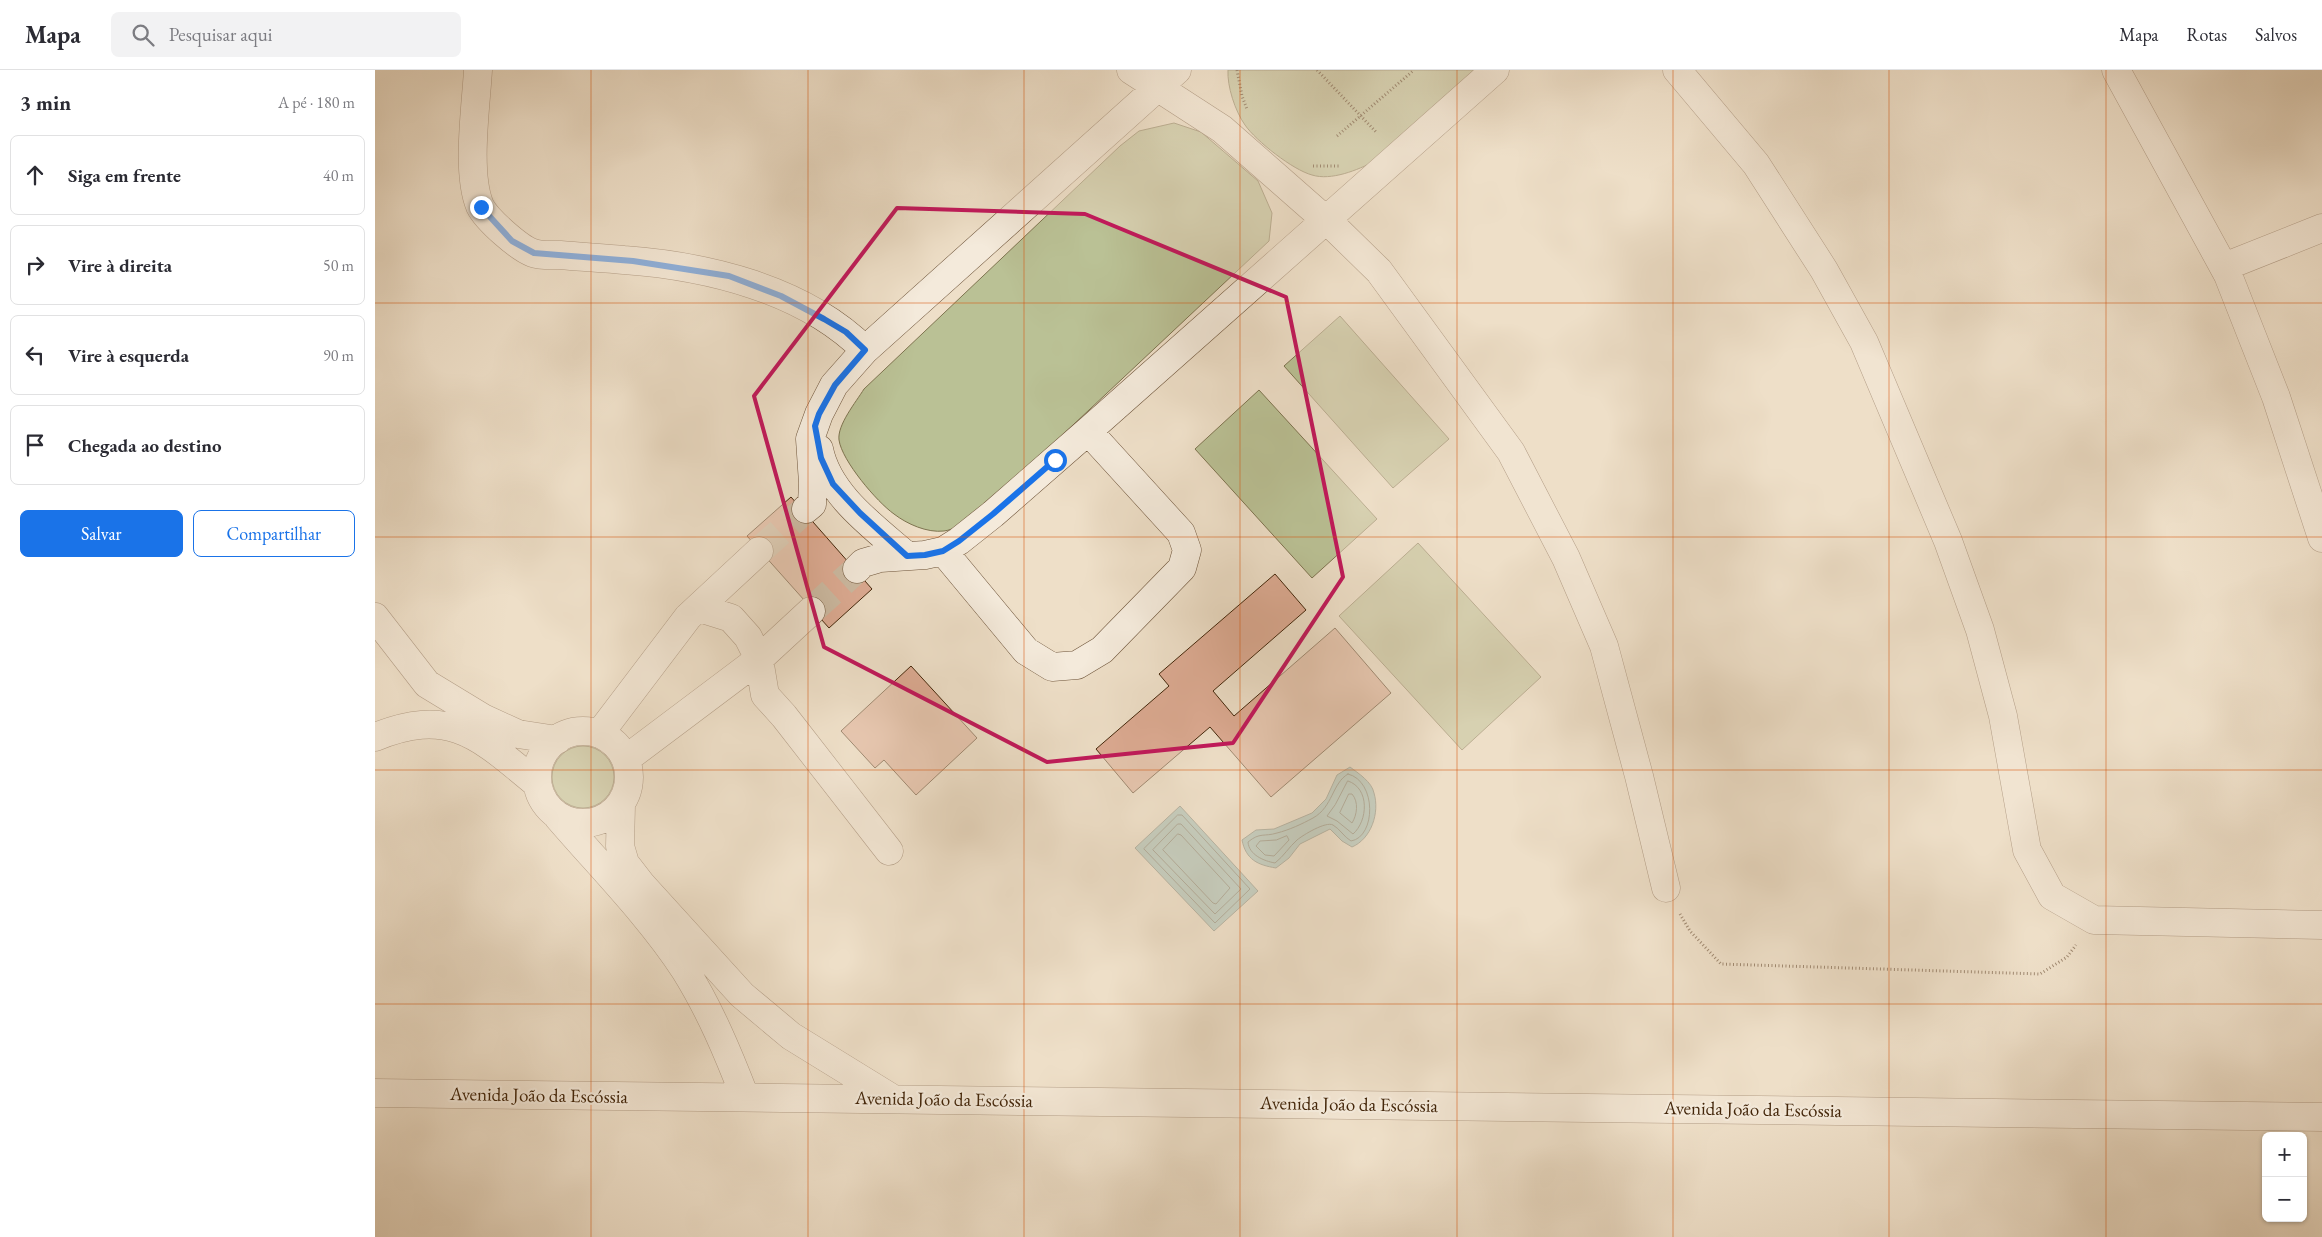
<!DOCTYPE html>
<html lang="pt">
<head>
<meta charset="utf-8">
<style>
	:root { --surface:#fff; --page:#f2f2f3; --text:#2b2b33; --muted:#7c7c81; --line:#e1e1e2; --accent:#1a73e8 }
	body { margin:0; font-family:"EB Garamond",serif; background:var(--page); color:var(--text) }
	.controls { position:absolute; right:15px; bottom:15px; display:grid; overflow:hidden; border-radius:8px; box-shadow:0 1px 4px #0004 }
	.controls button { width:45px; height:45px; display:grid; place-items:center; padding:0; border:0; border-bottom:1px solid var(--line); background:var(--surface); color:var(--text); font:25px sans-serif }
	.stop { position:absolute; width:15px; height:15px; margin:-11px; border:4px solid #1a73e8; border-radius:50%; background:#fff }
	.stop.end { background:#1a73e8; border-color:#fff; box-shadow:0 1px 5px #0008 }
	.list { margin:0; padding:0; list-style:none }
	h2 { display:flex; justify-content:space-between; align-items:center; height:65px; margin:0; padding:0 20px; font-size:21px }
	h2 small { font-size:16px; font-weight:400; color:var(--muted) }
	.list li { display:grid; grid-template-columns:32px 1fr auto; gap:15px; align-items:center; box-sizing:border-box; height:80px; margin:0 10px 10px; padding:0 10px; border:1px solid var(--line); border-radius:8px }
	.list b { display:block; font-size:19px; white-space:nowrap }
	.list em { font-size:16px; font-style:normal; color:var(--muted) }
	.actions { display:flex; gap:10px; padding:15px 20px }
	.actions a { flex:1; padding:11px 0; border:1px solid var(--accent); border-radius:8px; text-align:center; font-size:18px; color:var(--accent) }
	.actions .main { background:var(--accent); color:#fff }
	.icon { flex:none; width:28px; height:28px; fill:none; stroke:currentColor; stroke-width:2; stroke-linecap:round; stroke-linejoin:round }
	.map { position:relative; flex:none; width:1947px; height:1167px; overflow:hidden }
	header { display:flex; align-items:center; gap:30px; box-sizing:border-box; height:70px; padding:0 25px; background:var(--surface); border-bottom:1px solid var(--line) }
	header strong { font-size:24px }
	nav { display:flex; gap:28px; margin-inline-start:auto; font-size:18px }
	.search { width:350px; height:45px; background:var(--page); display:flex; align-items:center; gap:12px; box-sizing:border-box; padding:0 18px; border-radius:8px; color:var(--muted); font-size:19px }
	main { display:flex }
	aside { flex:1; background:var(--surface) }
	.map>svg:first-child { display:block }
</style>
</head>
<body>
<header>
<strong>Mapa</strong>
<div class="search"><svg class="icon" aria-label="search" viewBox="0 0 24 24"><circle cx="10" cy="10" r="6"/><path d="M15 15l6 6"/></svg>Pesquisar aqui</div>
<nav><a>Mapa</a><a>Rotas</a><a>Salvos</a></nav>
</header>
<main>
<aside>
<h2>3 min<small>A pé · 180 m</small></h2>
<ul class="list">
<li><svg class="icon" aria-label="ahead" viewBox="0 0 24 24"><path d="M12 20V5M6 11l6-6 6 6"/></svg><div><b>Siga em frente</b></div><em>40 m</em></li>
<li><svg class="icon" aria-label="right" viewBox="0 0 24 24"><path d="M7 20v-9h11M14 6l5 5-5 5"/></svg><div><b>Vire à direita</b></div><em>50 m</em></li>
<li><svg class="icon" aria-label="left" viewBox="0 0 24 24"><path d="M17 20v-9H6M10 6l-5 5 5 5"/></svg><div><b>Vire à esquerda</b></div><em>90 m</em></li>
<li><svg class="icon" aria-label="arrive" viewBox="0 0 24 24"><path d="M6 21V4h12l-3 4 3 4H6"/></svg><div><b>Chegada ao destino</b></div></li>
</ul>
<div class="actions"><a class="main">Salvar</a><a>Compartilhar</a></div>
</aside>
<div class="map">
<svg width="1947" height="1167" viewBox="0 0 1947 1167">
	<rect width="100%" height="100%" fill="#eedfc8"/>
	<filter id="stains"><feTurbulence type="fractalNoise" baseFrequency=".004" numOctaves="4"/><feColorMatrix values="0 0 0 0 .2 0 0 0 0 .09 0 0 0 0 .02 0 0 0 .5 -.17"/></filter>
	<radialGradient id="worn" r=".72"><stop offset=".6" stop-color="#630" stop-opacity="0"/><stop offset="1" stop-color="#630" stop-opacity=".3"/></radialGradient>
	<path fill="#bac195" stroke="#7e7450" d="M853 0H1100L1000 91C983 100 956 111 937 105 918 100 881 71 870 55 860 41 852 16 853 0Z
		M799 53 826 62 883 111 897 143 894 171 600 447C591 451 579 460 569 461 552 463 532 454 519 444 502 432 467 391 464 370 462 355 481 332 489 319L745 76 764 61Z
		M965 246 1074 369 1018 418 909 296Z
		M884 320 1002 449 937 508 820 379Z
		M1043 473 1166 607 1087 680 964 546Z
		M177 707a31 31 0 1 1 62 0a31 31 0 1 1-62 0Z"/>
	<path fill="#99bcb7" stroke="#778072" d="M975 697C983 703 997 712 999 723 1005 743 996 769 977 777L967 771 955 759 925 774 914 788 901 798C883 795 871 790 867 770L881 760 899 759 937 743 951 729 962 705Z
		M805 736 883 821 839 861 760 778Z"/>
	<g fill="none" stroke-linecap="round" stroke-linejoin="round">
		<path stroke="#6e7160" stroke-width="1" d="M973 704C1002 711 1001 767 976 771 969 767 965 759 958 755 951 751 928 765 922 770 914 777 909 786 900 793 889 791 874 785 873 772 885 762 889 767 902 763 914 760 927 754 938 748 958 737 957 713 973 704Z
			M973 711C995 718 993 751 978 764L962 751 952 746 960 735Z
			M974 724H977C984 732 982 745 977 753L965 743Z
			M803 745H807L875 819 840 853 769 779Z
			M803 754H806L866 819 840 844 778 780Z
			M803 764 806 765 855 818 841 834 838 833 788 780Z
			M912 766 914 770 899 786 890 785 881 776 885 771 901 770Z"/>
	</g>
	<path fill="#ddab93" stroke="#43260a" d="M416 427 497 519 454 558 372 466Z
		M900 504 931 540 838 621 859 646 960 558 1016 623 896 727 835 657 758 723 721 679 794 616 784 604Z
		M536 596 602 668 541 725 509 690 500 698 466 661Z"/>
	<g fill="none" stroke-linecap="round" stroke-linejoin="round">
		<path stroke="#ccbaa2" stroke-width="28" stroke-dasharray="28 14" stroke-linecap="butt" d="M384 481 431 439
			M436 541 482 499"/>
		<g stroke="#6e543a" stroke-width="29">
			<path id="minor" d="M103 0C101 36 91 103 105 136 112 150 144 178 158 183 166 186 177 185 185 185 206 187 228 188 249 190 332 196 429 219 490 280
				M756 0 847 59 962 160 1004 201 1136 382 1191 488 1229 576 1264 706 1291 818
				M1302 0 1381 94 1449 200 1489 272 1573 471 1605 560 1628 646 1652 780 1677 826 1719 850 1947 855
				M1741 0 1853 205 1901 327 1947 468
				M1849 197 1947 158
				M444 379C453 425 499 457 532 486
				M431 439 437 434 438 413 435 369 444 344 459 315 490 280 802 0
				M568 481 651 581 677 597 702 595 727 580 807 498 812 480 806 463 713 361
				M482 499 488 493 505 488 550 485 568 481 584 471 618 444 713 361 1120 0
				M324 538 356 548 373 567 384 589 390 625 409 646 514 781
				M0 547 52 614 108 648 143 664 182 670
				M162 707a46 46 0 1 1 92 0a46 46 0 1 1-92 0Z
				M225 663 313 547 384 481
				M0 667C76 636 105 667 161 713
				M251 689 384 589 436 541
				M246 735 245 776 250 793 267 815 367 925 416 966 515 1027
				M183 747C226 797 274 845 310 900 335 940 353 983 370 1027
				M0 1023 1947 1047"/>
		</g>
		<path stroke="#43260a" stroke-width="3" stroke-dasharray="1 2.5" stroke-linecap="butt" d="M862 0 867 26 872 39
			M942 0 1002 63
			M962 66 1039 0
			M938 96H964
			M1305 844 1315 861 1346 894 1665 904 1692 887 1701 875"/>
		<use href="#minor" stroke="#f4eadb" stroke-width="28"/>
	</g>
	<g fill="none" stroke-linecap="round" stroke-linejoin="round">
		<path stroke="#1a73e8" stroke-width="6" d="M106 137 137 171 159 183 258 191 354 206 406 226 449 249 471 262 490 280 460 315 444 344 440 356 446 388 458 414 485 443 532 486 550 485 568 481 584 471 618 444 680 390"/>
	</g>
	<path d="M0 0H1947V1167H0ZM522 138 710 144 911 227 968 507 858 673 672 692 449 577 379 326Z" fill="#eedfc8" fill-opacity=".55" fill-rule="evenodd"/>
	<path fill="none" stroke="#c2185b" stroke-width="4" stroke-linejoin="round" d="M522 138 710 144 911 227 968 507 858 673 672 692 449 577 379 326Z"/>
	<path fill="none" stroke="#d8540c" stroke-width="1" stroke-opacity="0.55" d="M216 0V1167M433 0V1167M649 0V1167M865 0V1167M1082 0V1167M1298 0V1167M1514 0V1167M1731 0V1167M0 233H1947M0 467H1947M0 700H1947M0 934H1947"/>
	<g text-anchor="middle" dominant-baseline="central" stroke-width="4.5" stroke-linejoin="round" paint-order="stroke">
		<g font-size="19" fill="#43260a" stroke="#f4eadb">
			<text transform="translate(164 1025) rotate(1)">Avenida João da Escóssia</text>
			<text transform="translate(569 1029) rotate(1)">Avenida João da Escóssia</text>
			<text transform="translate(974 1034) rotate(1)">Avenida João da Escóssia</text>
			<text transform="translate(1378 1039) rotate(1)">Avenida João da Escóssia</text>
		</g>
	</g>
	<rect width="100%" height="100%" filter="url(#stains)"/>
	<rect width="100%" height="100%" fill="url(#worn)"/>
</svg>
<div class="controls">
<button>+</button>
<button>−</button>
</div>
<div class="stop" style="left:680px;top:390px"></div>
<div class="stop end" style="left:106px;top:137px"></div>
</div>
</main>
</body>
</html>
